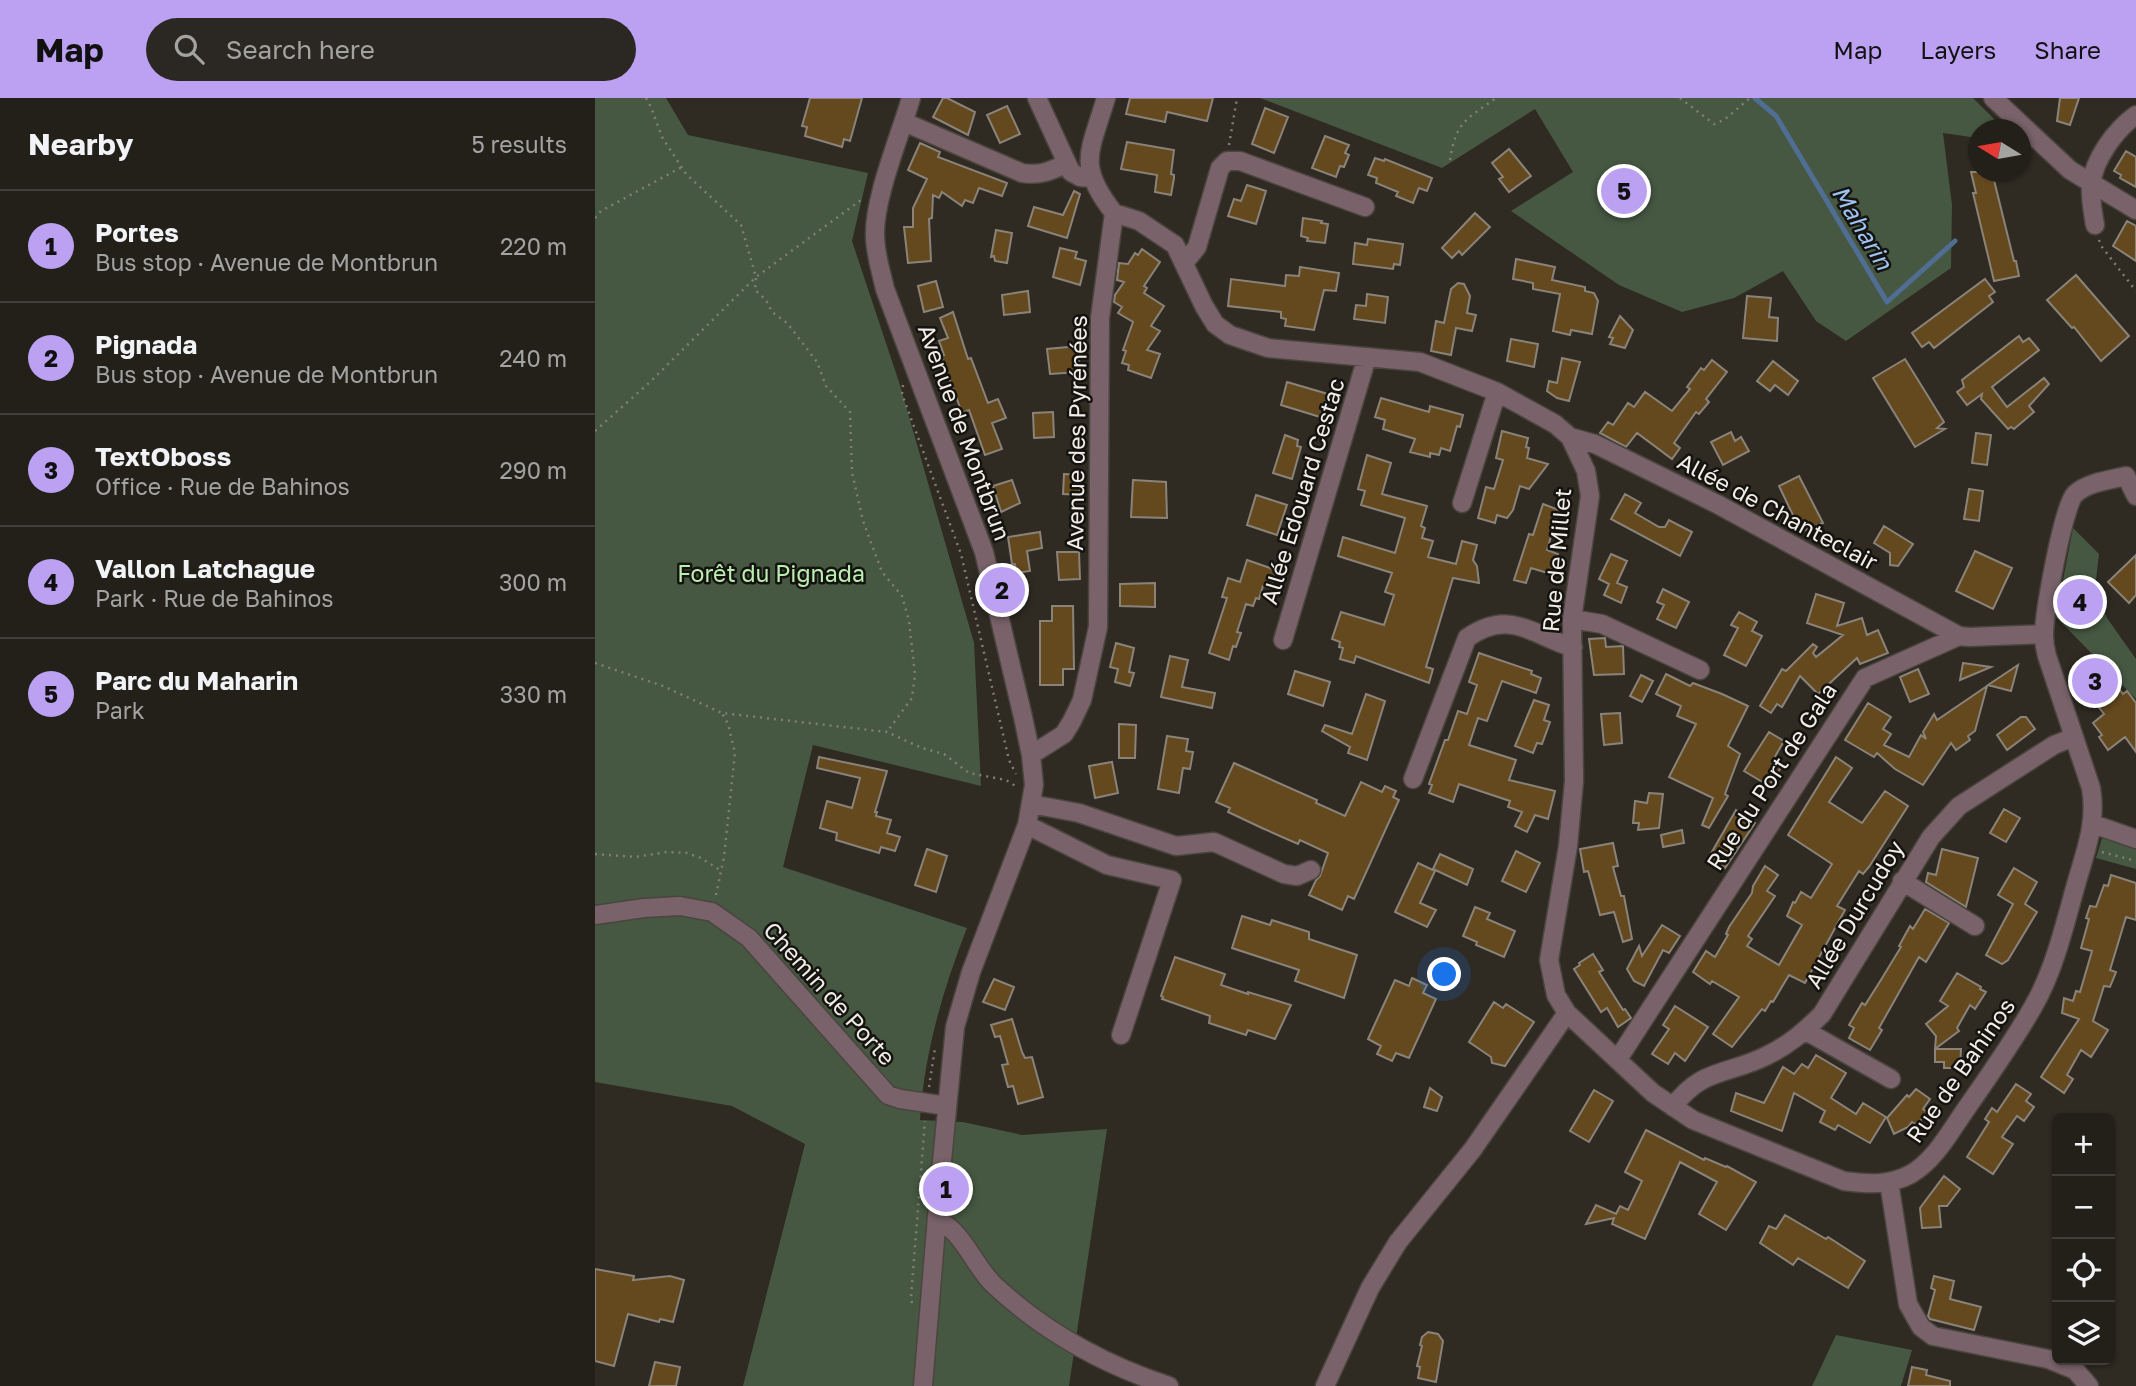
<!DOCTYPE html>
<html lang="en">
<head>
<meta charset="utf-8">
<style>
	:root { --surface:#23201a; --page:#2b2823; --text:#f1f3f6; --muted:#a3a3a2; --line:#403e39; --accent:#bca0f2 }
	body { margin:0; font-family:"Golos Text",sans-serif; background:var(--page); color:var(--text) }
	.controls { position:absolute; right:21px; bottom:21px; display:grid; overflow:hidden; border-radius:10px; box-shadow:0 2px 5px #0004 }
	.controls button { width:63px; height:63px; display:grid; place-items:center; padding:0; border:0; border-bottom:2px solid var(--line); background:var(--surface); color:var(--text); font:35px sans-serif }
	.compass { position:absolute; left:1373px; top:21px; width:63px; height:63px; border-radius:50%; background:var(--surface); box-shadow:0 2px 5px #0004; rotate:281deg }
	.you { position:absolute; left:850px; top:877px; width:24px; height:24px; margin:-18px; border:5px solid #fff; border-radius:50%; background:#1a73e8; box-shadow:0 0 0 10px #1a73e833 }
	.badge { display:grid; place-items:center; width:46px; height:46px; border-radius:50%; background:var(--accent); color:#111; font-size:23px; font-weight:700 }
	.pin { position:absolute; translate:-50% -50%; border:4px solid #fff; box-shadow:0 2px 7px #0006 }
	.list { margin:0; padding:0; list-style:none }
	h2 { display:flex; justify-content:space-between; align-items:center; height:91px; margin:0; padding:0 28px; font-size:30px }
	h2 small { font-size:23px; font-weight:400; color:var(--muted) }
	.list li { display:grid; grid-template-columns:46px 1fr auto; gap:21px; align-items:center; box-sizing:border-box; height:112px; padding:0 28px; border-top:2px solid var(--line) }
	.list b { display:block; font-size:26px; white-space:nowrap }
	.list p { margin:0; font-size:23px; white-space:nowrap; color:var(--muted) }
	.list em { font-size:23px; font-style:normal; color:var(--muted) }
	.icon { flex:none; width:38px; height:38px; fill:none; stroke:currentColor; stroke-width:2; stroke-linecap:round; stroke-linejoin:round }
	.map { position:relative; flex:none; width:1541px; height:1288px; overflow:hidden }
	header { display:flex; align-items:center; gap:42px; box-sizing:border-box; height:98px; padding:0 35px; background:var(--accent); color:#111 }
	header strong { font-size:33px }
	nav { display:flex; gap:38px; margin-inline-start:auto; font-size:24px }
	.search { width:490px; height:63px; background:var(--page); display:flex; align-items:center; gap:18px; box-sizing:border-box; padding:0 24px; border-radius:38px; color:var(--muted); font-size:26px }
	main { display:flex }
	aside { flex:1; background:var(--surface) }
	.map>svg:first-child { display:block }
</style>
</head>
<body>
<header>
<strong>Map</strong>
<div class="search"><svg class="icon" aria-label="search" viewBox="0 0 24 24"><circle cx="10" cy="10" r="6"/><path d="M15 15l6 6"/></svg>Search here</div>
<nav><a>Map</a><a>Layers</a><a>Share</a></nav>
</header>
<main>
<aside>
<h2>Nearby<small>5 results</small></h2>
<ul class="list">
<li><span class="badge">1</span><div><b>Portes</b><p>Bus stop · Avenue de Montbrun</p></div><em>220 m</em></li>
<li><span class="badge">2</span><div><b>Pignada</b><p>Bus stop · Avenue de Montbrun</p></div><em>240 m</em></li>
<li><span class="badge">3</span><div><b>TextOboss</b><p>Office · Rue de Bahinos</p></div><em>290 m</em></li>
<li><span class="badge">4</span><div><b>Vallon Latchague</b><p>Park · Rue de Bahinos</p></div><em>300 m</em></li>
<li><span class="badge">5</span><div><b>Parc du Maharin</b><p>Park</p></div><em>330 m</em></li>
</ul>
</aside>
<div class="map">
<svg width="1541" height="1288" viewBox="0 0 1541 1288">
	<rect width="100%" height="100%" fill="#2f2a22"/>
	<path fill="#465842" d="M0 0H71L93 37 273 75 257 143 304 284 379 545 386 688 218 647 188 769 372 830C348 891 329 956 325 1022L368 1024 427 1037 512 1031 474 1288H148L210 1046 137 1008 0 984Z
		M665 0H1378L1409 31 1384 32 1383 40 1348 35 1357 107 1356 170 1251 243 1221 223 1188 173 1139 200 1087 214 1024 187 916 113 978 74 940 11 847 70Z
		M1478 430 1504 456 1500 490 1512 520 1541 561V601L1461 519Z
		M1508 737 1541 747V771L1501 760Z
		M1241 1237 1317 1252 1306 1288H1217Z"/>
	<g fill="none" stroke-linecap="round" stroke-linejoin="round">
		<path stroke="#506e93" stroke-width="5" d="M1160 0 1181 18 1292 204 1360 143"/>
	</g>
	<path fill="#64491f" stroke="#8a837a" stroke-width="2" d="M215 0H267L255 43 249 41 247 49 210 38 212 29 207 28Z
		M348 0H352L380 14 373 37 338 19Z
		M535 0H618L612 23 572 14 570 24 531 16Z
		M1465 0H1484L1475 27 1462 23Z
		M412 8 425 36 405 45 392 17Z
		M670 10 693 19 679 55 657 46Z
		M730 38 754 47 750 55 754 57 749 69 745 68 741 79 717 70Z
		M532 44 579 52 576 76 579 77V80L576 97 560 94 562 77 526 71Z
		M325 45 345 54 343 59 412 85 407 98 384 90 378 105 370 102 367 108 347 94 344 100 338 97 337 120 334 121 336 163 313 165 309 129H318V110L332 81 313 72Z
		M914 51 936 78 914 94 904 81 908 79 897 65Z
		M1531 53 1541 59V89L1525 80 1526 77 1519 73Z
		M780 60 789 63 790 61 837 80 832 93 824 90 818 105 801 98 803 94 781 85 782 80 773 77Z
		M1376 74H1397L1419 163H1421L1424 178 1399 183 1378 95H1381Z
		M652 87 671 93 661 126 633 118 639 101 646 103Z
		M479 93 485 96 472 140 433 128 439 109 468 117Z
		M880 115 895 129 867 157 864 153 857 160 847 150Z
		M708 120 727 123 726 125 733 126 730 145 712 143 713 140 706 138Z
		M1532 123 1541 128V163L1518 148Z
		M401 132 417 135 412 165 400 163 399 158 396 159Z
		M773 141 808 146 805 167 799 166 798 171 758 166 760 145 772 147Z
		M465 150 482 154 480 160 491 163 485 187 458 179Z
		M547 151 565 164 549 188 552 190 549 195 569 208 556 228 565 233 552 252 565 256 556 280 533 272 534 267 527 265 531 253 528 252 538 224 523 215 527 209 519 204 520 197 529 184 522 182 524 165 533 166 540 155 543 157Z
		M921 161 960 169 957 182 990 189V193L999 195 1003 203 997 236 976 232 975 237 958 233 965 196 938 191V185L918 181Z
		M705 169 744 175 741 193 729 192 719 232 690 228 691 221 686 220V214L633 208 636 181 690 188 691 177 704 178Z
		M1481 177 1534 238 1506 263 1479 229 1477 230 1452 202Z
		M1390 181 1400 194 1394 198 1398 204 1339 250 1334 244 1327 249 1317 235Z
		M341 183 348 209 329 214 323 188Z
		M863 185 869 186 875 198 872 215 881 217 877 233 861 230 856 257 836 253 841 223 849 225 856 191Z
		M433 193 435 214 409 217 407 197Z
		M772 196 793 199 790 225 759 221 761 207 771 208Z
		M1152 198 1176 200 1174 219 1183 220 1182 243 1148 240Z
		M358 214 373 261 376 260 393 305 403 301 411 320 397 325 407 351 390 357 374 312 367 315 346 258 349 257 344 243 353 240 345 220Z
		M1025 218 1038 232 1030 250 1015 246 1018 240 1014 239Z
		M1424 238 1428 244 1434 240 1444 252 1397 289 1412 309 1449 280 1454 286 1434 308 1439 314 1419 331 1416 329 1413 331 1386 301 1387 296 1372 307 1362 294 1369 289 1367 282Z
		M916 241 943 246 939 269 912 263Z
		M483 248 485 274 455 276 452 251Z
		M967 260 985 264 974 303 962 300 952 293 954 283 962 285Z
		M1310 261 1349 324 1342 330 1350 331 1320 349 1278 280Z
		M1117 262 1132 274 1111 301 1114 304 1104 316 1101 314 1079 345 1085 350 1077 361 1042 335 1031 349 1005 335 1013 324 1018 327 1033 305 1039 309 1050 294 1077 313 1095 291 1092 289 1106 270 1109 272Z
		M1178 263 1203 283 1193 297 1180 287 1175 293 1162 283Z
		M692 284 733 296 725 319 686 307Z
		M786 300 834 314 835 308 868 317 865 329 862 328 855 353 846 350 844 357 835 355V359L815 354 820 341 788 331 790 322 780 319Z
		M458 314 459 339 439 340 438 315Z
		M907 333 933 340 931 349 934 350 932 360 953 366 934 391 925 388 918 412 912 420 902 417 900 425 883 420 891 389 899 391 908 362 901 360Z
		M1136 334 1140 343 1146 339 1154 353 1128 367 1116 344Z
		M1381 335 1396 337 1392 367 1377 365Z
		M690 337 703 342 702 348 706 349 697 381 678 375Z
		M772 357 796 365 787 396 832 408 826 428 830 430 827 440 838 443 833 459 861 466 867 443 882 447 878 462 882 468 884 485 858 480 831 569 838 571 834 585 761 558 759 565 745 561 748 550 744 549 745 544 737 541 746 514 789 527 799 497 790 494 797 475 743 458 748 439 800 455 810 420 766 407 770 393 763 391Z
		M469 376 486 377 485 397 468 396Z
		M1204 378 1228 425 1206 434 1184 388Z
		M417 382 425 405 406 414 398 388Z
		M538 382 571 384 572 420 536 419Z
		M1374 391 1388 393 1384 423 1369 421Z
		M1030 396 1046 405 1040 415 1064 429H1070L1074 422 1097 434 1085 458 1016 421Z
		M661 397 692 407 682 437 652 427Z
		M948 406 964 412 952 452 963 456 956 476 936 470 931 485 919 482 934 436 938 437Z
		M1289 428 1318 446 1303 468 1295 467V455L1279 445Z
		M445 434 447 450 432 453 435 473 421 475 420 466H417L413 439Z
		M1380 453 1417 470 1398 511 1361 493Z
		M462 454H484L485 481 464 482Z
		M1016 456 1032 463 1022 485 1032 489 1026 505 1009 497 1014 486 1004 481Z
		M1541 457V497L1534 505 1513 484Z
		M652 462 681 472 676 490 668 488 664 501 661 500 658 508 651 506 642 534 646 535 641 549 638 548 634 562 614 555 632 500 627 499 633 480 645 484Z
		M560 485V509L525 508V486Z
		M1068 491 1094 504 1081 530 1062 521 1069 507 1062 504Z
		M1221 496 1249 505 1242 528 1267 520 1272 537 1283 532 1293 555 1265 566 1262 560 1223 596 1205 578 1187 609 1182 606 1176 615 1165 608 1187 571 1191 573 1218 546 1222 549 1218 555 1221 559 1248 537 1212 525Z
		M457 508H478L479 571H468V587H445V523H457Z
		M1144 514 1162 524 1157 533 1167 538 1151 568 1129 557 1143 530 1136 527Z
		M1010 540 1011 549 1028 548 1029 576 999 577 994 541Z
		M521 545 539 550 534 574 539 575 535 588 520 584 523 571 515 569Z
		M884 555 937 573 936 576 946 580 941 595 907 583 892 623 883 620 874 647 921 662 914 682 960 693 953 721 940 717 932 734 920 728 927 714 913 709 915 703 864 686 858 704 834 695 837 687 834 686 850 642H853L863 613 872 616 882 587 874 584Z
		M575 558 593 562 587 589 620 595 617 610 566 599Z
		M1500 560 1528 596 1532 593 1541 605V654L1530 639 1513 652 1504 639 1507 637 1498 625 1509 616 1492 594 1494 593 1490 587 1493 584 1486 571Z
		M1368 565 1396 569 1365 582Z
		M1423 567 1416 593 1393 587Z
		M1323 571 1334 596 1315 604 1305 579Z
		M700 573 735 584 728 608 693 596Z
		M1071 576 1095 588 1098 585 1127 596 1153 608 1133 648 1145 656 1130 696 1133 698 1114 730 1107 727 1118 700 1074 679 1101 626 1082 618 1086 608 1061 596Z
		M1046 577 1058 583 1047 604 1035 598Z
		M1392 588 1380 633 1373 638 1375 642 1361 652 1356 645 1328 687 1300 671 1282 655 1279 659 1250 642 1273 605 1296 619 1288 631 1296 636 1289 647 1314 659 1326 637 1331 641 1328 634 1339 616 1342 622Z
		M771 596 790 603 772 662 753 655 755 649 727 633 730 627 757 636Z
		M939 602 954 607 949 622 955 624 947 646 942 645 938 655 920 648Z
		M1025 615 1027 645 1009 647 1006 616Z
		M1426 619H1431L1440 631 1412 652 1402 637Z
		M524 626 541 627 540 660H524Z
		M1174 634 1189 643 1178 662 1187 668 1174 688 1149 673Z
		M572 638 593 641 591 653 598 654 595 671 588 670 584 695 563 691Z
		M224 659 292 673 280 714H282L281 718 296 722 292 735 305 739 300 753 286 749 284 755 241 742 242 735 225 730 232 703 257 710 265 680 222 670Z
		M1241 659 1257 670 1234 704 1267 725 1290 693 1313 708 1274 769 1268 776 1264 773 1242 808 1250 812 1210 885 1194 877 1178 904 1176 903 1170 913 1167 911 1137 949 1118 936 1144 899 1117 883 1115 886 1098 874 1111 853 1120 859 1133 837 1131 836 1134 829 1157 795 1158 788 1170 768 1183 777 1172 793 1180 798 1153 838 1157 841 1152 848 1184 867 1207 827 1192 818 1198 804 1200 805 1206 794 1216 800 1237 766 1193 737Z
		M517 664 523 695 500 700 494 668Z
		M639 665 722 702 721 705 750 718 766 684 787 694 790 688 801 693 798 699 804 702 759 801 753 798 747 812 714 797 721 782 725 778 733 755 705 742 703 746 667 730 633 714 635 710 621 704Z
		M1054 695 1068 696 1064 730 1043 732 1044 725H1038L1040 703 1052 705Z
		M1409 711 1425 720 1411 744 1395 735Z
		M1141 712 1160 725 1130 770 1114 759Z
		M1087 732 1089 745 1068 749 1066 737Z
		M1018 745 1023 768 1018 769 1026 798H1029L1037 841 1028 844 1019 814 1005 817 993 773 989 774 985 751Z
		M332 751 352 758 341 794 320 787Z
		M1347 751 1383 760 1371 809 1331 784 1333 775 1341 777Z
		M921 753 945 765 931 794 907 783Z
		M845 756 878 771 872 787 838 771Z
		M823 765 840 773 825 805 841 812 832 829 800 814Z
		M1419 770 1442 784 1430 806 1442 814 1413 862 1407 866 1391 857 1418 806 1403 797Z
		M1516 777 1541 785V822L1531 819 1515 872 1521 874 1515 889 1509 888 1498 923 1513 932 1496 959 1486 952 1472 977 1478 981 1469 995 1446 979 1484 921 1467 915 1469 900 1478 903 1481 893 1485 894 1497 853 1486 850 1494 821 1491 820 1495 808 1501 809 1509 787 1513 788Z
		M880 809 895 815 892 821 920 833 909 859 881 847 882 844 868 838Z
		M1330 811 1354 825 1331 864 1324 859 1284 930 1287 932 1275 952 1254 940 1259 930 1254 927 1267 905 1270 907 1284 885 1306 849 1304 848 1315 828 1318 831Z
		M647 818 675 827 677 822 714 834V841L762 857 749 900 700 883 704 872 637 850Z
		M1067 827 1085 838 1074 855 1068 852 1049 888 1039 883 1032 871 1044 848 1047 858Z
		M998 856 1008 872 1004 874 1028 912 1030 911 1036 920 1023 929 1012 910 1006 914 979 871 985 867 984 865Z
		M580 859 630 876 626 887 653 896V894L696 907 680 941 653 932 651 937 614 925 615 918 567 901 568 899 566 898Z
		M1362 875 1386 889 1385 891 1391 894 1380 911 1375 907 1362 930 1364 933 1340 951 1341 938 1331 926 1353 908 1345 903Z
		M817 880 832 887 828 895 841 901 814 960 801 955 797 963 782 956 786 948 773 941 800 882 814 888Z
		M399 881 419 889 410 912 388 904Z
		M899 904 908 910 911 906 939 924 910 968 897 965 896 959 874 944Z
		M1080 908 1113 929 1090 963 1080 955 1073 966 1057 956 1074 931 1068 927Z
		M417 921 427 954 430 960 437 959 448 999 423 1006 418 988 413 989 407 967 413 966 405 938 400 939 396 927Z
		M1340 951H1366L1365 970H1349V964H1340Z
		M1221 957 1251 975 1236 1000 1261 1016 1268 1005 1291 1019 1275 1045 1243 1027 1240 1032 1225 1024 1230 1013 1199 995 1187 1033 1136 1013 1141 995 1169 1005 1188 969 1199 976 1207 966 1213 970Z
		M1421 986 1436 996 1431 1003 1439 1009 1429 1023 1422 1018 1407 1039 1418 1046 1398 1076 1372 1059 1394 1024 1390 1021 1397 1010 1402 1014Z
		M835 990 847 999 842 1013 829 1009Z
		M1321 991 1335 1001 1328 1011 1332 1014 1322 1027 1317 1024 1313 1029 1299 1036 1292 1020 1312 997 1314 999Z
		M999 992 1018 1003 994 1044 975 1033Z
		M1051 1032 1109 1062 1110 1060 1131 1069 1132 1068 1161 1084 1131 1132 1104 1116 1122 1084 1085 1064 1050 1141 1017 1126 1019 1120 991 1126 1001 1107 1021 1116 1025 1108 1033 1112 1047 1083 1030 1074Z
		M1349 1078 1365 1091 1352 1108H1344L1346 1129 1327 1130 1325 1110Z
		M1190 1117 1231 1141 1233 1139 1270 1163 1253 1190 1203 1160 1198 1167 1165 1145 1174 1128 1181 1131Z
		M0 1171 39 1178 38 1182 75 1178 89 1182 78 1224 65 1221 64 1224 33 1216 19 1268 0 1263Z
		M1339 1178 1359 1183 1355 1201 1386 1209 1379 1232 1335 1221 1333 1218 1340 1192 1336 1190Z
		M833 1234 843 1236 848 1243 841 1284 823 1280 825 1269 822 1268 827 1248 825 1247 827 1239Z
		M60 1264 85 1269 81 1288H54Z
		M1317 1269 1332 1272 1331 1277 1355 1283V1288H1313Z"/>
	<g fill="none" stroke-linecap="round" stroke-linejoin="round">
		<g stroke="#4a453e" stroke-width="21">
			<path id="minor" d="M316 0C305 38 279 100 280 137 280 156 286 173 290 191L389 454 428 619 436 657 439 687 432 727 376 874 360 929 344 1094 328 1288
				M442 0 476 74 485 79 496 80
				M1398 0 1475 72 1541 112
				M309 24 427 75C445 78 456 73 472 65
				M519 115 544 123 580 147 609 208 620 226 635 237 673 250 825 264 902 294 960 326 975 339 991 373 995 398 977 521 979 683 973 748 954 862 961 897 972 915 1058 995 1098 1022 1249 1083C1272 1086 1294 1088 1316 1076 1340 1062 1355 1034 1371 1011 1394 978 1418 944 1438 909 1460 871 1470 825 1482 783 1491 752 1502 723 1496 690L1452 558C1450 551 1449 544 1449 537 1449 516 1468 408 1480 396 1493 384 1515 382 1531 378L1541 398
				M1500 127C1498 114 1495 101 1496 87 1499 61 1520 32 1541 17
				M590 164 602 149 625 70 632 63H645L770 109
				M975 339 1000 346 1122 406 1364 538
				M867 405 902 294
				M977 521 1007 526 1105 572
				M688 542 772 259
				M436 657 469 636 477 623 487 602 503 529 505 220 519 115C481 67 495 54 511 0
				M818 681 872 540C901 520 920 524 951 539 961 543 967 547 978 549
				M436 706 484 715 581 748 619 744 689 776 702 778 716 772
				M1498 726 1541 741
				M432 727 512 767 577 782 526 937
				M1307 783 1380 828
				M0 817 49 810 85 808 117 814 154 840 293 997 305 1001 352 1008
				M1211 933 1296 981
				M1023 961 1270 580 1364 538 1374 539 1449 536
				M1078 1009C1106 970 1133 977 1171 958 1194 947 1210 933 1227 916L1336 739 1364 708 1459 647 1479 639
				M1294 1084 1313 1206 1326 1229 1338 1238 1453 1261 1480 1272 1494 1288
				M342 1122C368 1133 378 1166 398 1186 448 1233 510 1267 574 1288
				M730 1288 775 1190 803 1144 878 1051 972 915"/>
		</g>
		<path stroke="#827d77" stroke-width="2.5" stroke-dasharray="2 5" stroke-linecap="butt" d="M51 0 56 9 67 39 91 76 146 127 161 179 266 102
			M1085 0 1119 26 1129 22 1155 0
			M634 47 642 0
			M855 62C861 23 871 22 901 0
			M0 120 6 113 87 69
			M1504 142 1507 149 1541 193
			M308 287 307 296 366 456 414 662 421 676
			M0 333 55 284 161 179 160 192 171 202 177 214 192 225 203 239 222 264 231 288 255 314 257 374 268 423 287 474 307 498 314 523 320 577 317 600 292 634
			M0 565 68 588 127 615 292 634 327 650 349 656 374 675 411 682 422 689
			M1507 754 1541 763
			M0 756 40 759 72 754 92 755 106 760 125 772
			M121 797 129 759 140 655 133 626 127 615
			M334 989 340 950
			M317 1205 316 1199 330 1023"/>
		<use href="#minor" stroke="#79626a" stroke-width="18"/>
	</g>
	<g text-anchor="middle" dominant-baseline="central" stroke-width="5" stroke-linejoin="round" paint-order="stroke">
		<g font-size="23" fill="#f1ede8" stroke="#151310">
			<text transform="translate(370 334) rotate(70)">Avenue de Montbrun</text>
			<text transform="translate(481 335) rotate(-89)">Avenue des Pyrénées</text>
			<text transform="translate(707 393) rotate(-73)">Allée Edouard Cestac</text>
			<text transform="translate(1183 413) rotate(28)">Allée de Chanteclair</text>
			<text transform="translate(961 462) rotate(-85)">Rue de Millet</text>
			<text transform="translate(1176 678) rotate(-57)">Rue du Port de Gala</text>
			<text transform="translate(1259 816) rotate(-59)">Allée Durcudoy</text>
			<text transform="translate(235 895) rotate(48)">Chemin de Porte</text>
			<text transform="translate(1365 972) rotate(-55)">Rue de Bahinos</text>
		</g>
		<g font-size="23" fill="#bbefb1" stroke="#151310">
			<text x="176" y="475">Forêt du Pignada</text>
		</g>
		<g font-size="24" font-style="italic" fill="#9ec4f3" stroke="#151310">
			<text transform="translate(1268 129) rotate(59)">Maharin</text>
		</g>
	</g>
</svg>
<div class="controls">
<button>+</button>
<button>−</button>
<button><svg class="icon" aria-label="locate" viewBox="0 0 24 24"><circle cx="12" cy="12" r="6"/><path d="M12 2v4M12 18v4M2 12h4M18 12h4"/></svg></button>
<button><svg class="icon" aria-label="layers" viewBox="0 0 24 24"><path d="M12 4l9 5-9 5-9-5zM3 14l9 5 9-5"/></svg></button>
</div>
<svg class="compass" viewBox="-18 -18 36 36"><path d="M0-13l5 13h-10z" fill="#e53935"/><path d="M0 13l5-13h-10z" fill="#a3a3a2"/></svg>
<div class="you"></div>
<div class="pin badge" style="left:351px;top:1091px">1</div>
<div class="pin badge" style="left:407px;top:492px">2</div>
<div class="pin badge" style="left:1500px;top:583px">3</div>
<div class="pin badge" style="left:1485px;top:504px">4</div>
<div class="pin badge" style="left:1029px;top:93px">5</div>
</div>
</main>
</body>
</html>
